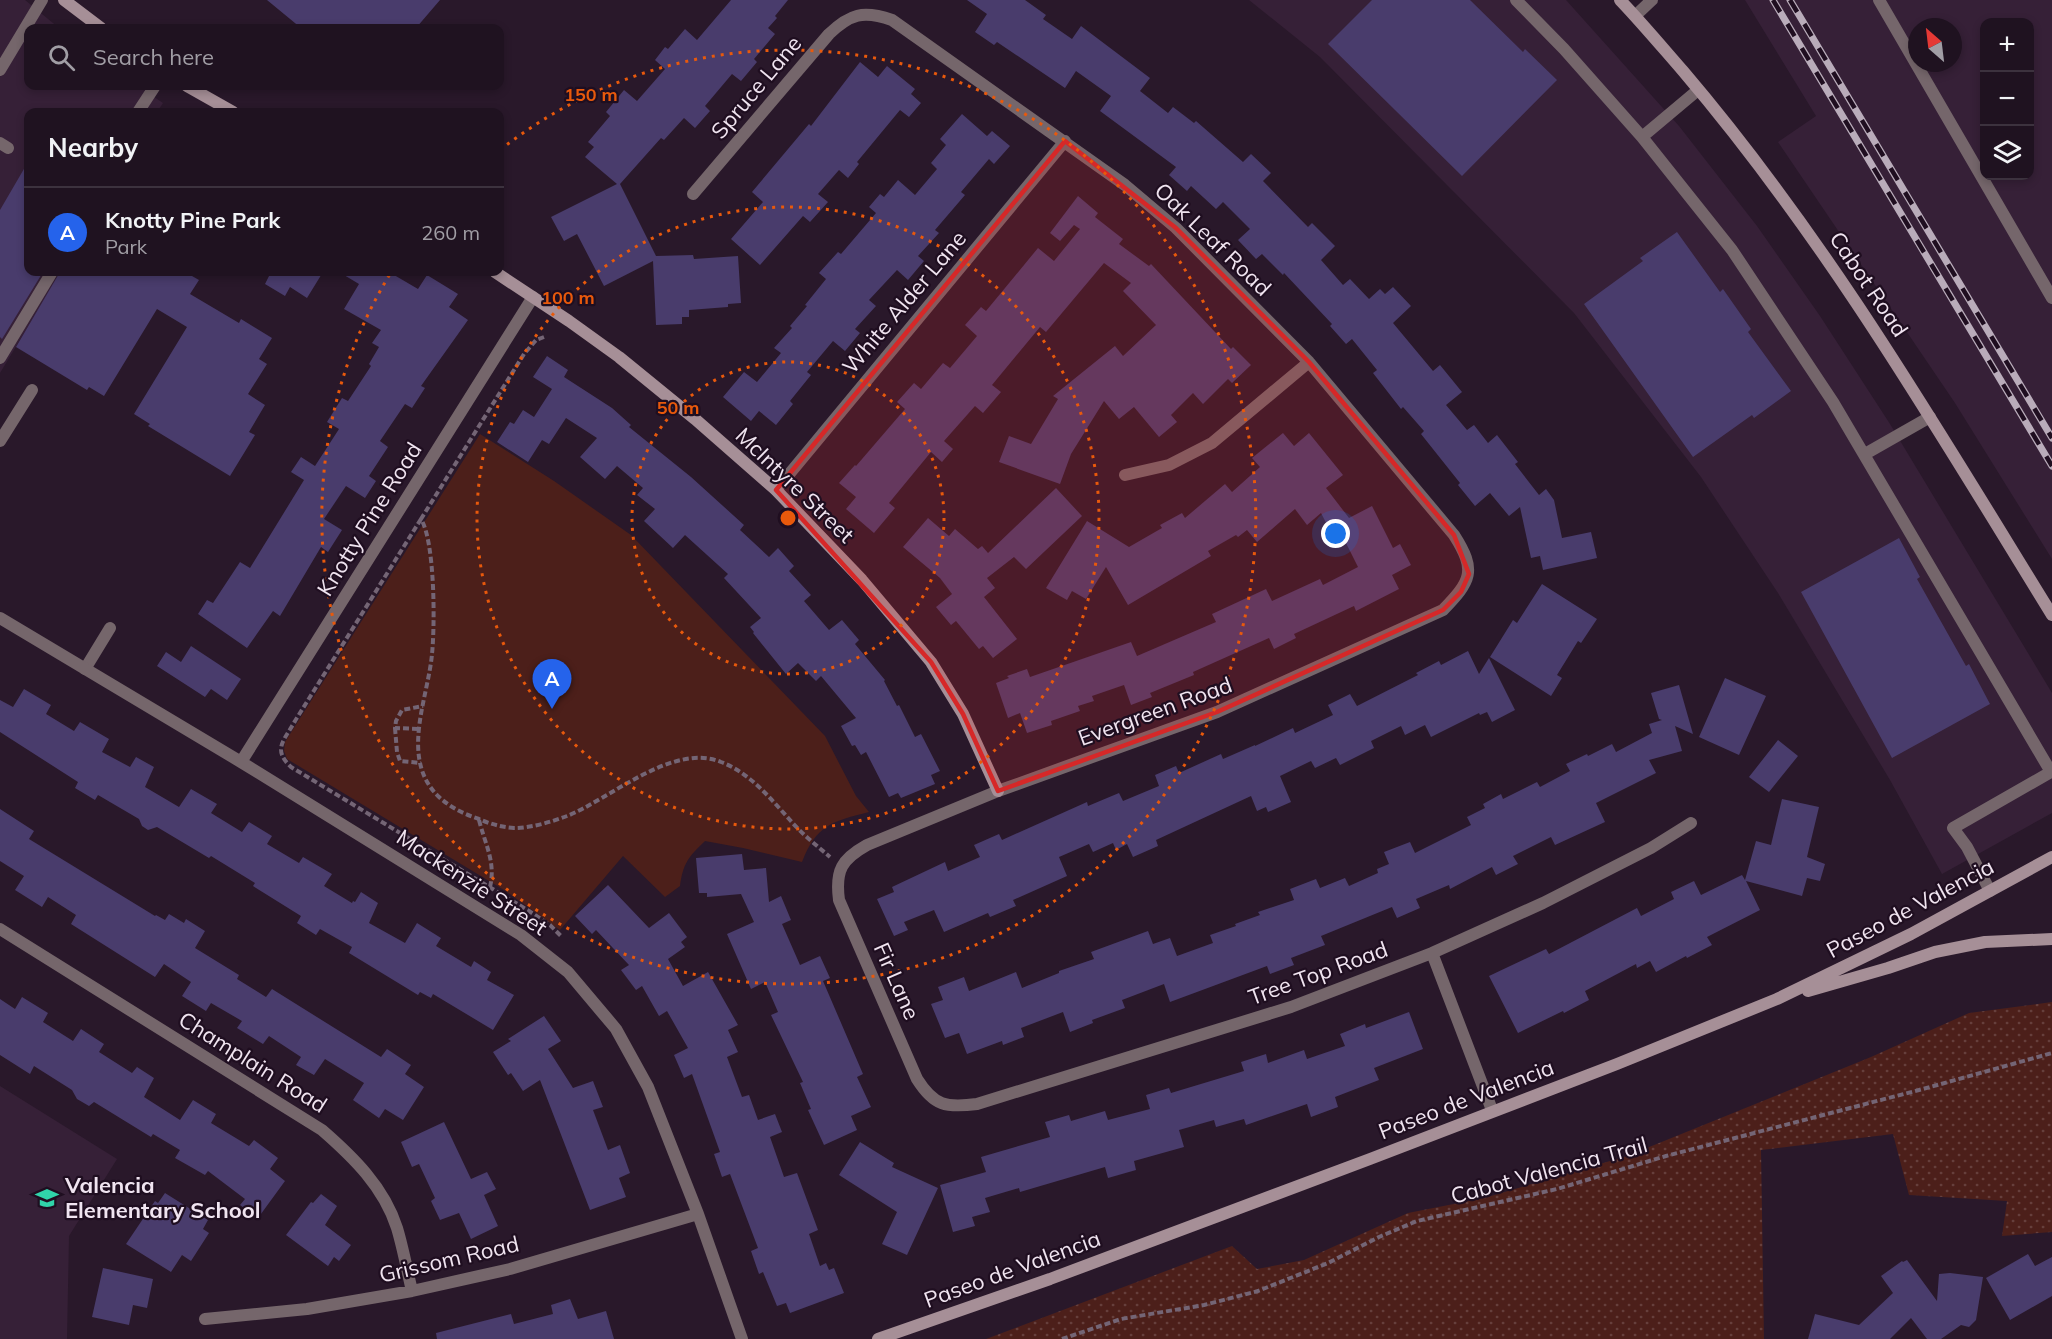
<!DOCTYPE html>
<html lang="en">
<head>
<meta charset="utf-8">
<style>
	:root { --surface:#1f1220; --page:#271b29; --text:#f1f3f6; --muted:#a19ea5; --line:#3c323e; --accent:#2563eb }
	body { margin:0; font-family:Mulish,sans-serif; background:var(--page); color:var(--text) }
	.controls { position:absolute; right:18px; top:18px; display:grid; overflow:hidden; border-radius:12px; box-shadow:0 3px 9px #0003 }
	.controls button { width:54px; height:54px; display:grid; place-items:center; padding:0; border:0; border-bottom:2px solid var(--line); background:var(--surface); color:var(--text); font:30px sans-serif }
	.compass { position:absolute; left:1908px; top:18px; width:54px; height:54px; border-radius:50%; background:var(--surface); box-shadow:0 3px 9px #0003; rotate:332deg }
	.you { position:absolute; left:1336px; top:534px; width:21px; height:21px; margin:-15px; border:4px solid #fff; border-radius:50%; background:#1a73e8; box-shadow:0 0 0 9px #1a73e833 }
	.badge { display:grid; place-items:center; width:39px; height:39px; border-radius:50%; background:var(--accent); color:#fff; font-size:20px; font-weight:700 }
	.pin { position:absolute; translate:-50% -50px; filter:drop-shadow(0 2px 3px #0008) }
	.pin::after { content:''; position:absolute; top:32px; width:21px; height:18px; background:inherit; clip-path:polygon(0 0,100% 0,50% 100%) }
	.list { margin:0; padding:0; list-style:none }
	h2 { display:flex; justify-content:space-between; align-items:center; height:78px; margin:0; padding:0 24px; font-size:26px }
	h2 small { font-size:20px; font-weight:400; color:var(--muted) }
	.list li { display:grid; grid-template-columns:39px 1fr auto; gap:18px; align-items:center; box-sizing:border-box; height:90px; padding:0 24px; border-top:2px solid var(--line) }
	.list b { display:block; font-size:22px; white-space:nowrap }
	.list p { margin:0; font-size:20px; white-space:nowrap; color:var(--muted) }
	.list em { font-size:20px; font-style:normal; color:var(--muted) }
	.icon { flex:none; width:33px; height:33px; fill:none; stroke:currentColor; stroke-width:2; stroke-linecap:round; stroke-linejoin:round }
	.map { position:relative; flex:none; width:2052px; height:1339px; overflow:hidden }
	.search { position:absolute; background:var(--surface); box-shadow:0 3px 9px #0003; left:24px; top:24px; width:480px; height:66px; display:flex; align-items:center; gap:15px; box-sizing:border-box; padding:0 21px; border-radius:12px; color:var(--muted); font-size:22px }
	.panel { position:absolute; background:var(--surface); box-shadow:0 3px 9px #0003; left:24px; top:108px; width:480px; height:168px; border-radius:12px }
	.map>svg:first-child { display:block }
</style>
</head>
<body>
<div class="map">
<svg width="2052" height="1339" viewBox="0 0 2052 1339">
	<defs>
		<pattern id="grass-dots" width="8" height="8" patternUnits="userSpaceOnUse" patternTransform="scale(1.5)"><rect width="8" height="8" fill="#4c1f1a"/><path d="M2 2h.1M6 6h.1" fill="none" stroke="#663f3c" stroke-width="1.8" stroke-linecap="round"/></pattern>
	</defs>
	<rect width="100%" height="100%" fill="#29182a"/>
	<path fill="#362037" fill-rule="evenodd" d="M0 0H25L59 28H28V86H138L163 103 157 112H28V272H61L0 373Z
		M1249 0H1566L1679 126 1757 226 1820 316 1890 424 2052 693V813L1942 874 1890 780 1778 593 1701 477 1574 313 1320 57Z
		M1745 0H2052V559L1955 403 1778 142 1816 116ZM1984 22H2030V176H1984ZM1917 27H1953V63H1917Z
		M0 1086 117 1159 69 1236 67 1339H0Z"/>
	<path fill="url(#grass-dots)" d="M2052 1002V1232L2002 1236 2007 1201 1909 1195 1893 1134 1761 1150 1764 1339H986L1232 1246 1257 1269 1304 1260 1408 1213 1484 1198 1627 1156 1871 1057 1969 1013Z"/>
	<path fill="#4c1f1a" d="M480 434 554 481 631 535 825 736 856 796 869 812C833 821 816 825 802 862L743 848 705 841C688 857 683 864 680 886L665 897 623 856 560 930 504 890 287 759 284 751 285 742Z"/>
	<path fill="#493c6c" d="M267 0H440L416 28H301Z
		M731 0H788L775 16 777 18 768 28 775 34 754 59 757 62 741 81 732 74 705 106 710 111 695 128 684 118 664 140 661 138 620 184 656 256 693 255 694 259 738 256 741 303 728 304V307L689 310V317H682V324L656 325 653 261 604 286 577 234 564 241 551 217 617 184 585 157 594 147 588 142 610 116 606 112 624 90 637 101 665 69 655 60 665 47 668 49 685 29 697 40Z
		M967 0H1025L1046 15 1043 19 1072 39 1081 26 1150 78 1140 91 1168 113 1173 107 1194 123 1196 121 1243 162 1251 154 1271 173 1263 181 1308 227 1312 223 1335 246 1321 260 1343 285 1350 279 1369 299 1380 289 1385 294 1393 287 1411 306 1393 323 1433 371 1440 365 1462 392 1446 405 1467 430 1474 425 1488 443 1497 435 1518 462 1515 464 1539 495 1546 489 1554 500 1562 538 1591 532 1597 558 1543 570 1540 556 1531 558 1520 507 1509 516 1490 493 1475 506 1458 485 1460 483 1421 434 1424 431 1403 407 1401 409 1373 373 1377 370 1352 339 1346 344 1330 326 1332 324 1284 273 1283 275 1262 254 1256 259 1238 240 1250 229 1223 202 1216 209 1191 186 1187 191 1169 175 1176 167 1100 111 1111 96 1076 71 1065 88 997 42 994 45 975 32 987 14Z
		M1372 0H1470L1523 52 1525 49 1557 80 1462 176 1328 44Z
		M860 62 878 77 887 66 915 89 911 94 921 103 909 117 900 110 857 162 859 164 848 178 839 170 818 194 828 202 810 222 803 216 760 265 731 239 763 202 752 192 809 124 811 126Z
		M962 114 987 136 992 131 1010 146 994 164 989 159 961 192 965 195 935 230 939 233 918 256 924 261 908 280 897 270 869 300 876 306 855 329 860 333 845 351 833 341 807 372 811 375 790 401 793 404 776 425 759 411 751 421 723 397 744 372 757 382 781 353 774 348 792 328 790 326 807 306 805 305 826 279 819 273 838 252 841 254 876 213 869 207 880 194 884 197 898 180 915 195 937 169 931 163 946 145 940 139Z
		M28 162V272H43L2 339 0 337V210Z
		M1078 196 1098 213 1095 217 1123 239 1119 244 1149 266 1151 264 1231 349 1233 347 1251 365 1232 383 1228 379 1203 404 1193 393 1171 415 1177 422 1159 437 1134 407 1119 419 1104 401 1071 454 1060 484 999 462 1009 436 1031 444 1058 399 1053 396 1115 346 1123 356 1156 325 1123 291 1131 283 1104 263 1046 332 1040 327 992 385 1001 392 983 413 975 406 944 441 953 449 942 462 931 452 889 503 895 508 874 533 846 509 856 497 839 483 855 465 856 466 905 409 897 402 914 383 921 389 943 363 950 368 977 336 965 325 981 307 986 311 1038 248 1054 261 1080 229 1074 225 1060 241 1050 233Z
		M1677 232 1720 292 1723 289 1751 329 1748 332 1791 391 1754 418 1752 415 1693 457 1584 304 1643 261 1640 258Z
		M60 272H185L199 280 190 294 239 323 241 319 272 338 259 359 267 364 248 394 265 405 249 432 255 435 230 476 148 426 150 424 134 414 187 327 157 309 104 396 89 387 87 390 16 347Z
		M265 272H323L307 298 290 287 285 296 265 284 270 274Z
		M339 272H389L418 289 427 275 458 294 449 307 468 320 421 386 425 388 412 408 405 404 380 441 388 447 369 476 376 481 365 498 346 486 324 519 342 530 328 552 321 547 280 616 273 611 247 648 198 614 207 600 213 603 240 562 250 568 304 480 291 472 301 457 315 466 339 429 327 422 342 398 348 401 371 366 369 364 379 347 372 343 381 330 344 309 359 284Z
		M547 356 568 370 564 377 612 408 631 425 629 427 691 477 744 525 740 530 769 557 778 548 794 566 789 571 811 595 804 601 829 630 842 620 859 640 855 644 885 680 884 681 897 706 899 705 915 737 921 734 940 771 931 775 935 784 901 798 898 793 889 797 866 752 861 755 855 745 852 746 841 726 856 718 821 676 816 681 798 663 786 674 753 633 754 632 750 627 761 618 724 578 728 574 685 535 673 548 644 521 655 509 637 495 643 488 617 466 605 479 580 457 597 438 566 418 549 444 542 440 528 462 497 442 510 422 514 424 523 410 534 417 552 389 533 377Z
		M1283 433 1294 446 1309 433 1343 475 1326 488 1349 518 1372 506 1393 548 1400 544 1411 565 1392 575 1399 589 1356 611 1354 606 1294 634 1296 638 1274 649 1269 638 1193 672 1194 675 1150 693 1152 697 1131 705 1124 685 1092 696 1094 701 1078 706 1080 711 1051 721 1052 725 1027 733 1020 713 1008 718 996 683 1009 678 1007 676 1027 669 1030 677 1131 642 1137 656 1216 622 1212 614 1266 589 1272 601 1320 579 1323 585 1358 567 1343 537 1335 540 1321 513 1307 525 1295 509 1257 542 1247 530 1238 537 1236 535 1208 551 1211 556 1128 605 1106 567 1086 599 1072 591 1067 600 1046 588 1087 521 1129 547 1162 528 1160 525 1182 513 1185 518 1225 484 1232 492 1260 467 1252 458Z
		M1056 488 1082 516 1026 569 1014 557 987 578 995 588 984 597 1017 639 993 658 983 646 979 649 956 621 951 625 936 607 952 594 940 578 903 547 928 518 949 536 955 529 978 549 982 546 988 553Z
		M1899 538 1920 577 1917 579 1966 666 1969 664 1990 704 1892 758 1801 592Z
		M1542 584 1597 619 1581 643 1578 641 1557 675 1562 678 1551 696 1490 657 1513 620 1517 623Z
		M191 646 241 679 227 700 211 689 205 697 157 666 166 652 181 662Z
		M1468 651 1479 674 1489 658 1515 710 1492 722 1487 712 1480 715 1479 713 1431 737 1425 725 1405 735 1401 726 1371 741 1374 748 1340 765 1336 758 1315 768 1311 761 1280 776 1291 802 1268 812 1266 807 1257 811 1251 796 1156 840 1158 846 1133 857 1127 844 1116 850 1113 843 1093 852 1089 844 1059 857 1067 876 1013 900 1016 906 990 917 988 913 944 932 934 910 904 922 908 930 894 936 877 899 894 892 892 887 945 862 948 871 980 857 974 845 999 834 1002 840 1087 802 1088 806 1119 793 1123 801 1159 786 1155 775 1176 766 1179 773 1221 754 1223 759 1255 745V746L1293 728 1295 733 1333 715 1328 705 1350 694 1357 706 1418 675 1416 673 1439 661 1441 665Z
		M1725 678 1766 696 1739 755 1699 737Z
		M1679 685 1693 734 1675 726 1682 751 1649 760 1656 773 1596 803 1605 822 1555 845 1551 837 1513 856 1518 864 1496 875 1492 867 1450 889 1449 885 1416 899 1420 908 1397 918 1392 907 1321 936 1325 945 1291 958 1294 965 1270 974 1267 966 1170 1002 1164 984 1122 1000 1125 1008 1092 1020 1093 1023 1070 1032 1063 1012 1021 1028 1024 1037 1003 1045 1002 1041 967 1054 959 1033 945 1038 931 1004 943 1000 938 987 964 977 969 991 1016 972 1022 988 1059 973V971L1094 959 1091 952 1148 931 1153 944 1170 938 1177 956 1213 943 1210 935 1236 926 1235 924 1260 915 1258 912 1294 900 1290 889 1316 879 1320 888 1345 878 1349 886 1378 873 1377 869 1389 864 1384 852 1410 842 1415 853 1471 825 1467 817 1485 808 1483 804 1501 794 1503 799 1537 782 1540 787 1570 771 1566 764 1587 754 1588 756 1612 744 1616 752 1652 733 1649 724 1662 720 1659 719 1651 693Z
		M24 689 51 705 46 714 74 731 80 722 109 739 102 752 130 767 136 757 154 767 145 787 179 807 191 789 217 804 211 813 242 832 249 822 272 836 267 844 299 863 303 857 332 874 324 886 352 903 353 901 355 902 361 892 378 903 369 923 405 943 417 923 441 938 436 946 471 967 474 961 491 972 487 980 514 995 493 1030 433 994 431 998 420 992 418 995 349 953 352 947 320 929 316 935 297 923 301 916 253 886 255 883 211 856 209 858 157 827 148 830 142 826 139 819 98 795 95 800 75 788 78 782 0 732V700L13 707Z
		M1778 740 1798 756 1769 792 1749 777Z
		M1782 799 1819 807 1807 857 1825 864 1820 881 1807 878 1802 896 1746 881 1760 910 1707 937 1712 945 1687 958 1686 956 1656 972 1650 961 1637 968 1636 964 1585 991 1589 1000 1564 1013 1563 1011 1518 1033 1489 976 1546 949 1549 954 1637 908 1641 916 1674 899 1671 892 1694 881 1701 895 1742 875 1745 880 1756 841 1771 845Z
		M0 809 34 831 29 839 155 916 156 915 165 920 169 914 184 923 186 919 205 931 195 948 239 975 237 979 266 997 272 989 381 1057 387 1049 411 1065 405 1074 424 1087 403 1120 385 1109 379 1118 353 1100 364 1083 325 1059 314 1075 296 1065 301 1057 269 1036 263 1044 237 1028 242 1021 211 1003 206 1011 182 996 191 982 164 964 155 977 71 924 76 915 48 897 42 907 15 890 24 876 0 861Z
		M742 854 744 870 766 868 769 902 781 896 791 920 782 924 800 965 820 956 830 978 823 981 863 1074 857 1077 871 1107 851 1116 857 1130 824 1145 808 1110 811 1109 800 1083 803 1082 771 1015 778 1012 765 982 751 989 727 934 754 922 741 894 707 897V893H699L696 858Z
		M608 885 649 928 669 913 687 937 681 942 685 947 668 959 683 986 708 972 738 1025 728 1030 738 1052 727 1057 742 1097 749 1095 758 1120 775 1114 782 1132 770 1137 784 1177 797 1173 818 1230 809 1234 820 1266 826 1263 829 1270 834 1268 844 1293 790 1313 786 1303 777 1306 763 1272 759 1274 751 1251 758 1248 730 1174 722 1177 714 1154 720 1152 692 1074 684 1078 674 1055 688 1048 667 1011 659 1016 642 986 636 990 621 970 629 965 596 930 592 934 575 916Z
		M22 997 48 1013 43 1022 73 1041 81 1029 104 1044 99 1052 132 1073 137 1067 154 1078 144 1097 180 1120 193 1100 216 1114 211 1123 249 1146 254 1140 278 1158 270 1169 285 1181 258 1218 240 1205 245 1199 208 1171 205 1175 175 1158 180 1150 153 1134 151 1137 94 1102 89 1106 77 1099 72 1090 34 1066 30 1074 0 1055V999L15 1009Z
		M1409 1012 1423 1049 1374 1068 1379 1080 1335 1097 1338 1107 1311 1117 1307 1104 1246 1125 1244 1119 1216 1127 1214 1120 1179 1130 1184 1147 1134 1161 1136 1170 1108 1178 1105 1167 1020 1192 1019 1188 985 1198 990 1212 972 1217 975 1226 953 1232 940 1185 986 1172 981 1157 1050 1137 1045 1122 1069 1115 1071 1121 1105 1111 1108 1120 1150 1109 1146 1095 1169 1088 1171 1093 1244 1071 1241 1062 1266 1054 1268 1063 1304 1050 1307 1059 1345 1046 1340 1034 1365 1024 1366 1028Z
		M544 1016 561 1041 548 1049 573 1088 593 1081 603 1107 593 1110 608 1150 620 1145 630 1173 619 1178 626 1197 590 1210 540 1080 523 1091 511 1073 508 1075 493 1052 511 1041 508 1039Z
		M444 1122 471 1179 487 1172 496 1189 484 1195 498 1226 471 1239 459 1213 440 1220 431 1201 435 1198 419 1164 412 1167 401 1142Z
		M860 1142 894 1163 892 1167 938 1188 907 1255 882 1244 897 1212 839 1175Z
		M165 1193 208 1220 203 1229 209 1233 191 1261 182 1255 171 1272 126 1244 155 1201 158 1203Z
		M321 1194 337 1206 325 1225 351 1245 339 1261 334 1257 328 1266 286 1235 311 1202 313 1203Z
		M2028 1254 2035 1266 2052 1257V1296L2010 1320 1986 1278Z
		M1907 1260 1937 1301 1939 1274 1950 1273 1983 1277 1976 1320 1969 1327 1961 1325 1941 1339H1927L1911 1318 1890 1339H1808L1815 1314 1859 1325 1893 1293 1881 1276 1902 1261 1903 1262Z
		M103 1268 153 1279 147 1308 133 1305 129 1325 92 1317Z
		M570 1299 578 1319 606 1311 614 1339H437L436 1333 511 1314 514 1324 553 1314 551 1305Z"/>
	<g fill="none" stroke-linecap="round" stroke-linejoin="round">
		<path stroke="#746575" stroke-width="4" stroke-dasharray="6 3" stroke-linecap="butt" d="M544 337 536 340 524 354 421 519C435 542 435 625 432 654 428 699 399 759 439 797 451 808 464 814 479 819 490 824 501 827 514 828 531 828 551 822 567 816 610 799 673 742 721 762 750 773 770 798 790 820 802 834 816 845 830 857
			M421 519 295 721C284 741 272 749 291 767L529 911 550 925 561 936
			M395 728 397 752 400 761 421 763
			M418 729 395 728 396 721 402 710 423 706
			M479 820C485 844 496 862 490 887
			M1062 1339 1121 1319 1204 1305 1258 1291 1328 1263 1379 1237 1417 1221 1557 1189 1666 1156 1923 1089 2052 1053"/>
		<path stroke="#75666b" stroke-width="12" d="M1516 0 1564 49 1642 137 1732 250 1833 402 2051 772 1953 828 1967 847 1990 891
			M1879 0 2052 298
			M1635 16 1652 0
			M0 70 42 0
			M138 112 155 86
			M1642 137 1698 90
			M0 143 8 148
			M0 358 52 272
			M0 441 32 390
			M1865 454 1930 417
			M85 669 110 628"/>
		<path stroke="#75666b" stroke-width="12" d="M693 194 829 34C850 14 863 10 892 20L1125 185 1176 228 1309 362 1454 535C1477 571 1471 581 1443 610L1217 712 998 791 867 845C842 859 835 870 839 900L917 1079C934 1106 946 1108 977 1104L1291 1007 1432 953 1543 903 1651 848 1691 823
			M1125 475 1169 465 1212 443 1309 362
			M776 490 1065 141
			M0 618 241 762 521 935 568 972 616 1029 648 1087 698 1214 742 1339
			M241 762 533 297
			M0 929 322 1130C353 1157 384 1187 397 1228 403 1248 407 1270 412 1291
			M1432 953 1492 1110
			M205 1319 307 1309 412 1291 510 1269 698 1214"/>
		<path stroke="#a68f97" stroke-width="12" d="M64 0 101 28
			M1620 0C1642 23 1662 47 1683 71 1827 240 1936 427 2052 615
			M187 86 233 112
			M495 272 569 321 619 357 695 419 776 490 862 580 931 662 963 714 998 791
			M1808 991 1888 968 1935 952 1985 942 2052 939
			M878 1339 1050 1279 1370 1159 1617 1064 1777 999 1911 934 2052 857"/>
		<g stroke="#b9acba" stroke-width="7">
			<path id="rail" d="M1773 0 2052 466
				M1790 0 2052 438"/>
		</g>
		<use href="#rail" stroke="#1f0e20" stroke-width="4.5" stroke-dasharray="14" stroke-linecap="butt"/>
	</g>
	<path fill="#d62828" fill-opacity="0.2" stroke="#d62828" stroke-width="4.5" stroke-linejoin="round" d="M1065 141 1176 228 1309 362 1454 535 1469 574 1461 592 1443 610 1217 712 998 791 963 714 931 662 776 490Z"/>
	<g fill="none" stroke="#e8590c" stroke-width="3" stroke-dasharray="3 6">
		<circle cx="788" cy="518" r="156"/>
		<circle cx="788" cy="518" r="311"/>
		<path d="M500 150A467 467 0 1 1 390 274"/>
	</g>
	<defs>
		<g id="school-bare" transform="scale(1.8)"><path d="M0-5L7-2L0 1L-7-2ZM-4 1L0 2.5L4 1V4Q0 6-4 4Z" fill="#30d4aa" stroke="#1f0e20" stroke-width="2.5" paint-order="stroke"/></g>
	</defs>
	<g fill-rule="evenodd">
		<use href="#school-bare" x="47" y="1198"/>
	</g>
	<g text-anchor="middle" dominant-baseline="central" stroke-width="4.5" stroke-linejoin="round" paint-order="stroke">
		<g font-size="22" fill="#f0e4f0" stroke="#1f0e20">
			<text transform="translate(756 87) rotate(-50)">Spruce Lane</text>
			<text transform="translate(1213 239) rotate(44)">Oak Leaf Road</text>
			<text transform="translate(1869 284) rotate(56)">Cabot Road</text>
			<text transform="translate(904 302) rotate(-50)">White Alder Lane</text>
			<text transform="translate(795 485) rotate(44)">McIntyre Street</text>
			<text transform="translate(369 519) rotate(-58)">Knotty Pine Road</text>
			<text transform="translate(1155 711) rotate(-20)">Evergreen Road</text>
			<text transform="translate(472 882) rotate(33)">Mackenzie Street</text>
			<text transform="translate(1910 908) rotate(-28)">Paseo de Valencia</text>
			<text transform="translate(1318 973) rotate(-20)">Tree Top Road</text>
			<text transform="translate(897 981) rotate(66)">Fir Lane</text>
			<text transform="translate(253 1062) rotate(32)">Champlain Road</text>
			<text transform="translate(1466 1099) rotate(-21)">Paseo de Valencia</text>
			<text transform="translate(1549 1170) rotate(-15)">Cabot Valencia Trail</text>
			<text transform="translate(449 1259) rotate(-13)">Grissom Road</text>
			<text transform="translate(1012 1269) rotate(-20)">Paseo de Valencia</text>
		</g>
		<g font-size="22" font-weight="bold" fill="#f0e4f0" stroke="#1f0e20" text-anchor="start">
			<text x="65" y="1185">Valencia<tspan x="65" dy="25">Elementary School</tspan></text>
		</g>
	</g>
	<circle cx="788" cy="518" r="9" fill="#e8590c" stroke="#1f0e20" stroke-width="3"/>
	<g font-size="18" text-anchor="middle" font-weight="bold" fill="#e8590c" stroke="#1f0e20" stroke-width="4.5" stroke-linejoin="round" paint-order="stroke">
		<text x="591" y="101">150 m</text>
		<text x="568" y="304">100 m</text>
		<text x="678" y="414">50 m</text>
	</g>
</svg>
<div class="controls">
<button>+</button>
<button>−</button>
<button><svg class="icon" aria-label="layers" viewBox="0 0 24 24"><path d="M12 4l9 5-9 5-9-5zM3 14l9 5 9-5"/></svg></button>
</div>
<svg class="compass" viewBox="-18 -18 36 36"><path d="M0-13l5 13h-10z" fill="#e53935"/><path d="M0 13l5-13h-10z" fill="#a19ea5"/></svg>
<div class="you"></div>
<div class="pin badge" style="left:552px;top:709px">A</div>
<div class="search"><svg class="icon" aria-label="search" viewBox="0 0 24 24"><circle cx="10" cy="10" r="6"/><path d="M15 15l6 6"/></svg>Search here</div>
<section class="panel">
<h2>Nearby<small></small></h2>
<ul class="list">
<li><span class="badge">A</span><div><b>Knotty Pine Park</b><p>Park</p></div><em>260 m</em></li>
</ul>
</section>
</div>
</body>
</html>
